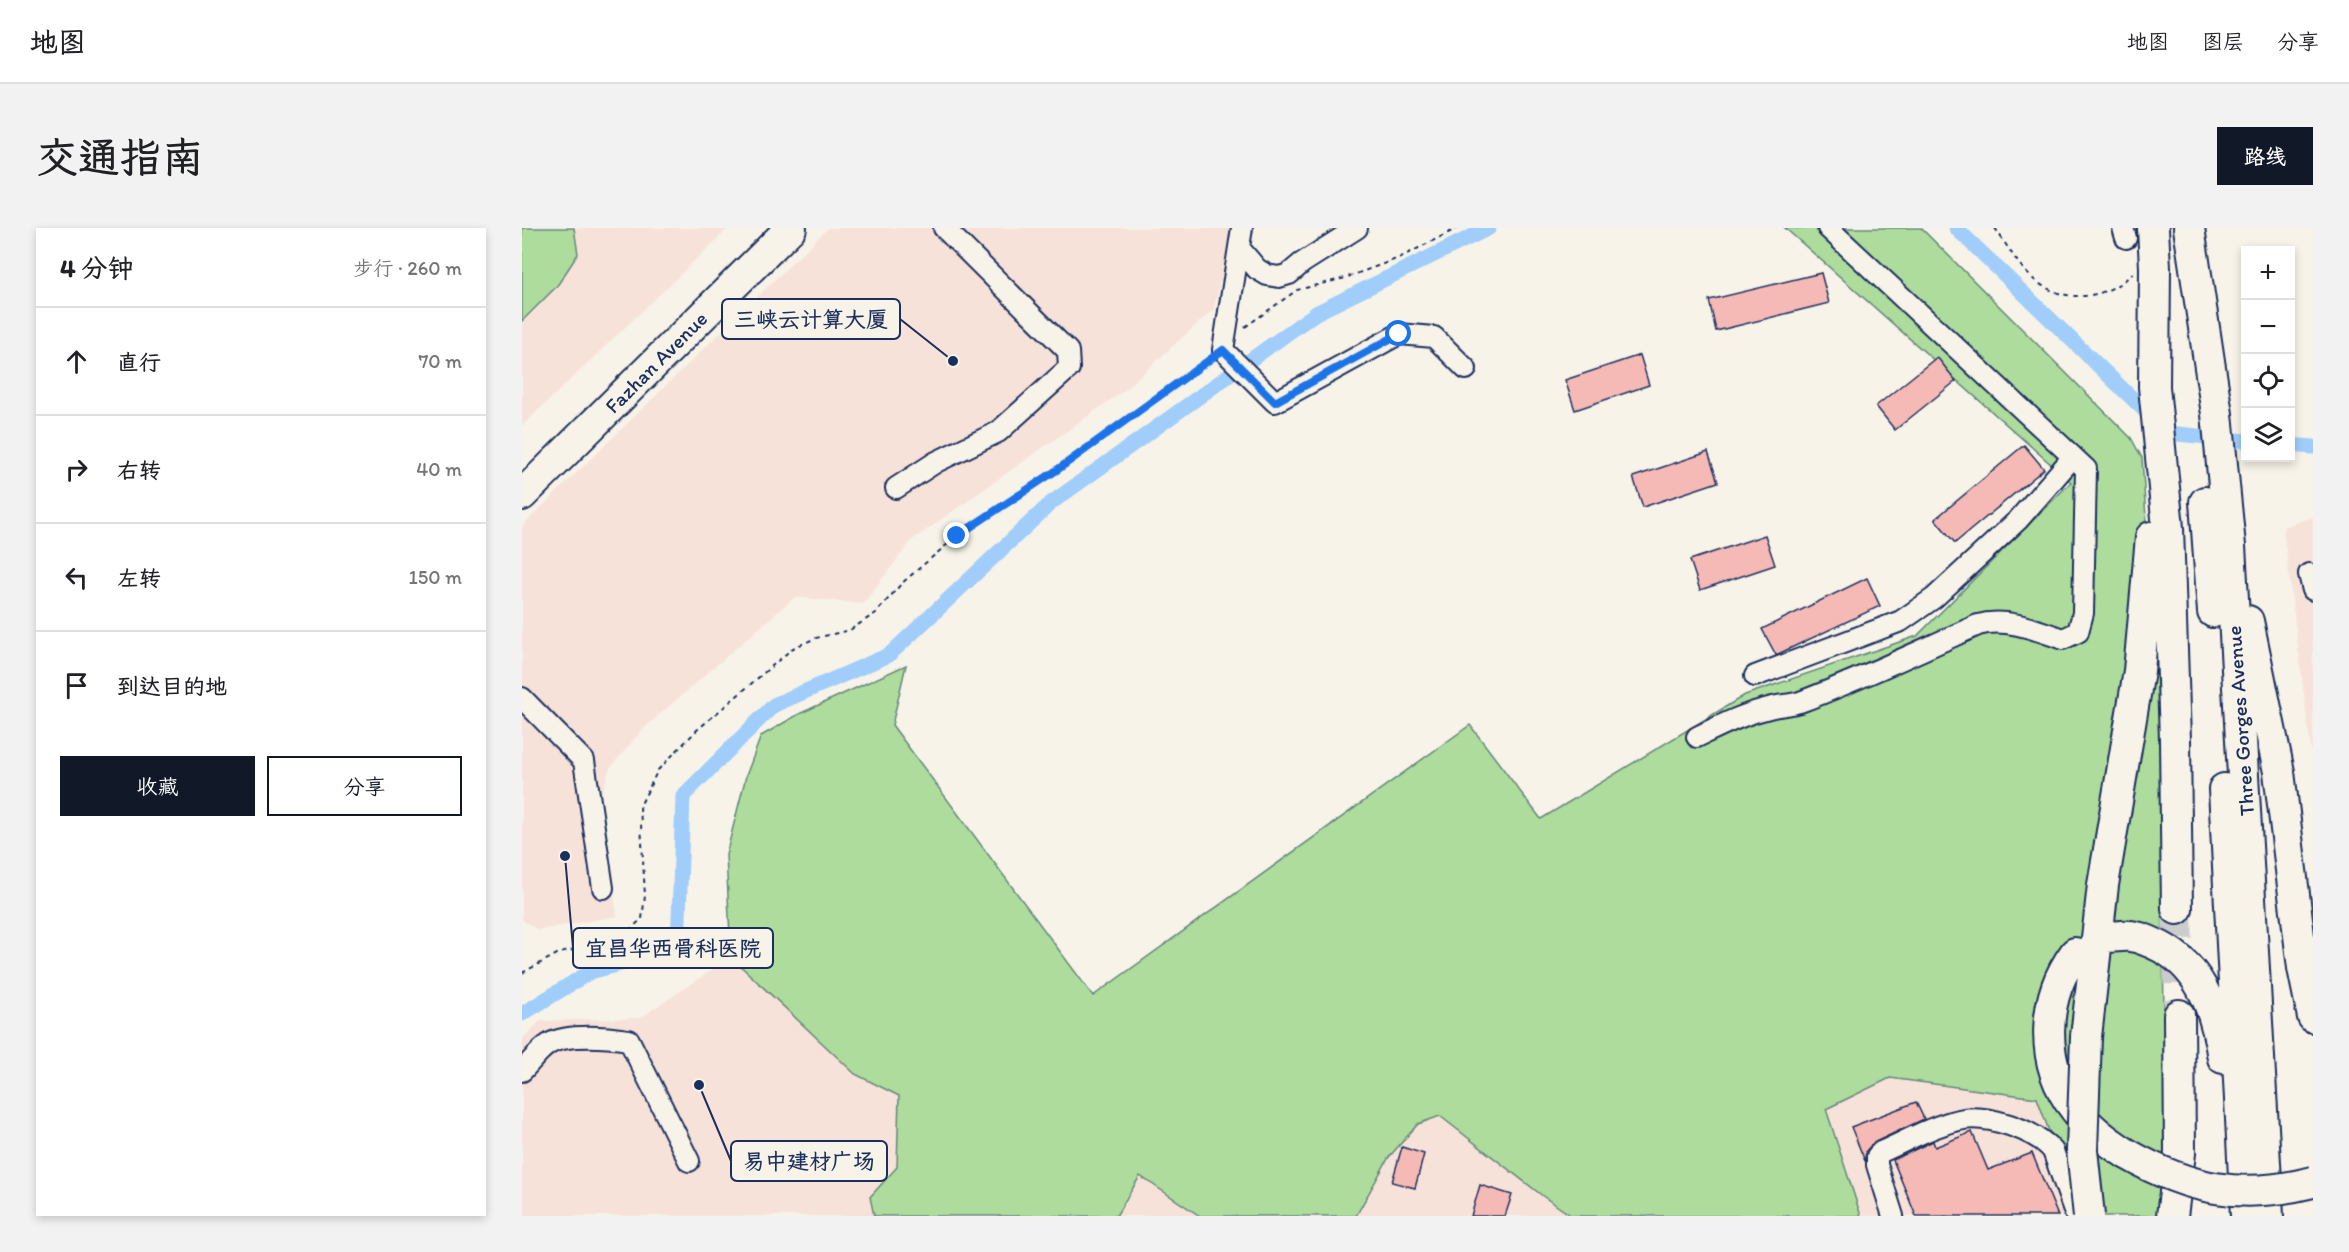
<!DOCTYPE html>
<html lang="zh">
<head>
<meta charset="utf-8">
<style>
	:root { --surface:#fff; --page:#f2f2f2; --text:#202124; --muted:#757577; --line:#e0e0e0; --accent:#111827 }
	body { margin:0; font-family:Itim,"LXGW WenKai TC",sans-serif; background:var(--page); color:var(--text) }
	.controls { position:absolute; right:18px; top:18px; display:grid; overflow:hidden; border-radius:0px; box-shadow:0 3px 9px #0003 }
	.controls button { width:54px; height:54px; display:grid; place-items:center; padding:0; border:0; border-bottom:2px solid var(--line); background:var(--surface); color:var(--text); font:30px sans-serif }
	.stop { position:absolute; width:18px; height:18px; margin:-14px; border:4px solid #1a73e8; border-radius:50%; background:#fff }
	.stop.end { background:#1a73e8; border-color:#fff; box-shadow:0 2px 6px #0008 }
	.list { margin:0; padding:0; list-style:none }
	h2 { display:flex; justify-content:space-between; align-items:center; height:78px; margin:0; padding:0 24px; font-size:26px }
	h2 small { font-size:20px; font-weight:400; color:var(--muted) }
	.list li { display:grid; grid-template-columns:39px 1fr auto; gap:18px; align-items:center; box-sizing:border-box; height:108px; padding:0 24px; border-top:2px solid var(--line) }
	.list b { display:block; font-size:22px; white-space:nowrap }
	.list em { font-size:20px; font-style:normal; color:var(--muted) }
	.actions { display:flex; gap:12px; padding:18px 24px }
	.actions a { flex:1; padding:14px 0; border:2px solid var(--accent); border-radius:0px; text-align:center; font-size:21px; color:var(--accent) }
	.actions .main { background:var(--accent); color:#fff }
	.icon { flex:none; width:33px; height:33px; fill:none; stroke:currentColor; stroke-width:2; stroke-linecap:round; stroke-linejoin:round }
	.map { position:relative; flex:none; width:1791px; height:988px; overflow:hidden; border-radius:0px }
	header { display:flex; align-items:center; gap:36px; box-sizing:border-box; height:84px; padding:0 30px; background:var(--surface); border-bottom:2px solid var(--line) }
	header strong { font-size:28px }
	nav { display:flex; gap:33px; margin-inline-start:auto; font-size:21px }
	.intro { display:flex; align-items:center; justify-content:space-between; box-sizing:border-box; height:144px; padding:0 36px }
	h1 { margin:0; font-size:42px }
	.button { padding:15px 27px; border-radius:0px; background:var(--accent); color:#fff; font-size:21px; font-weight:700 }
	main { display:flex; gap:36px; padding:0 36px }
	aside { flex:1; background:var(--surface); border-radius:0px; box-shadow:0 3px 9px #0003 }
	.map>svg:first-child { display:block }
</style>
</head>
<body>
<header>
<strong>地图</strong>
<nav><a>地图</a><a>图层</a><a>分享</a></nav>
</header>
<div class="intro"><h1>交通指南</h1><a class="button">路线</a></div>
<main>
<aside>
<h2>4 分钟<small>步行 · 260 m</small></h2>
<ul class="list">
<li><svg class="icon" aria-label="ahead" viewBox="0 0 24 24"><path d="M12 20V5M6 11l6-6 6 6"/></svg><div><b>直行</b></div><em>70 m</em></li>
<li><svg class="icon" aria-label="right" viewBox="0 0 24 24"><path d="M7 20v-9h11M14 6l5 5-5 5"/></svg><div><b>右转</b></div><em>40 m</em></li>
<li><svg class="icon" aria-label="left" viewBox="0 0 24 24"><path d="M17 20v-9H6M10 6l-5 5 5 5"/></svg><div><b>左转</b></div><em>150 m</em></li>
<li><svg class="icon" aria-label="arrive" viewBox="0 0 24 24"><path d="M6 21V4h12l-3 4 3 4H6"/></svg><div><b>到达目的地</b></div></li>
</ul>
<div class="actions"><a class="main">收藏</a><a>分享</a></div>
</aside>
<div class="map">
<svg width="1791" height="988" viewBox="0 0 1791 988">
	<rect width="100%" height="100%" fill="#f7f3e8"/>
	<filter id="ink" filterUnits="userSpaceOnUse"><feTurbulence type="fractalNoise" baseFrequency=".0167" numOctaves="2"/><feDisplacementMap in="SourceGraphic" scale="12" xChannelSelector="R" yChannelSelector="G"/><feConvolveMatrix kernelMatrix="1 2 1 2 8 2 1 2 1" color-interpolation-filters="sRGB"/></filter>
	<g filter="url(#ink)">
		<path fill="#f7e2d9" d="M52 0H207L0 198V93L35 58 56 26Z
			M306 0H710L692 81 600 164 390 312 341 376 273 369 122 500 88 540 78 569 95 688 16 702 0 692V298Z
			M1791 289V539L1761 299Z
			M209 729 333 846 377 868 375 939 348 969 352 988H0V811L18 793 118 790Z
			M1368 850 1515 870 1558 988H1339L1304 881Z
			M918 887 1022 969 1050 988H834L867 929 896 896Z
			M618 947 672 982 678 988H594Z"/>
		<path fill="#addc9c" stroke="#64867d" stroke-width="1.5" d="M0 0H52L56 26 35 58 0 93Z
			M1263 0H1399L1609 210 1620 230 1637 487 1644 902 1639 988H1558L1515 870 1368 850 1304 881 1339 988H1050L1022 969 918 888 896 896 867 929 834 988H678L618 948 594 988H352L348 969 375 939 377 868 333 846 209 729 204 627 224 548 239 508 277 486 384 437 370 497 571 768 948 497 1019 591 1223 467 1395 408 1549 254Z"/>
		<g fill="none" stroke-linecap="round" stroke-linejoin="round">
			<path stroke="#a0cdfa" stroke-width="15" d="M1434 0 1646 205 1724 213
				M1768 217 1791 219
				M0 786 68 744 156 721 161 568 252 477 367 427 529 275 794 85 967 0"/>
		</g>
		<path fill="#f6bab6" stroke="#1b2f5e" stroke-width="1.5" d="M1299 45 1307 75 1194 103 1187 72Z
			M1118 127 1127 157 1053 182 1043 152Z
			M1415 129 1434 153 1373 202 1354 178Z
			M1502 217 1522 241 1433 315 1413 291Z
			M1186 224 1196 254 1121 279 1111 249Z
			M1243 307 1253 337 1178 362 1168 332Z
			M1345 350 1358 378 1254 427 1240 401Z
			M1394 874 1402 891 1351 915 1344 923 1343 933 1329 899Z
			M1450 904 1466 942 1510 925 1536 988H1394L1371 932 1411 913 1413 919Z
			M880 919 902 926 893 960 870 954Z
			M958 957 990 967 983 988H949Z"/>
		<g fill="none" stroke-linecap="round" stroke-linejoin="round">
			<path stroke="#cbcccc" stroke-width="30" stroke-dasharray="30 15" stroke-linecap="butt" d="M1655 681 1657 787"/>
			<g stroke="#1b2f5e" stroke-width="24">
				<path id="minor" d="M720 0 701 122 753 174 877 106 912 109 944 141
					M1601 0 1604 10
					M718 21 735 41 745 47 757 49 767 46 780 35 835 0
					M374 260 414 234 476 204 547 140 546 123 422 0
					M1787 346 1791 362
					M1233 448 1379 393 1412 370 1496 292 1551 229
					M0 470 62 533 81 660
					M1175 509C1198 498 1221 486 1247 480 1257 477 1268 477 1278 474 1339 451 1397 423 1456 397 1484 389 1515 402 1541 411L1556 404 1561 385 1564 241 1306 0
					M0 843C8 835 17 822 27 816 45 805 87 809 107 812L167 933
					M1371 988 1355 937V928L1359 924C1384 913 1410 898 1437 892 1463 885 1514 902 1531 923L1554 988"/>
			</g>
			<g stroke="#1b2f5e" stroke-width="34">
				<path id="highway" d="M1631 0 1633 40 1632 159 1646 300 1653 512 1655 681
					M1667 0 1695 186 1708 318 1746 988
					M0 267 269 0
					M1683 274 1691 384
					M1726 393 1757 544 1781 740 1791 789
					M1702 561 1724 988
					M1585 709C1593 709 1601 707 1608 708 1619 709 1629 714 1639 719 1681 741 1694 786 1701 830
					M1553 725C1520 770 1517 836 1553 881 1567 900 1585 913 1605 926
					M1564 809 1581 657 1617 443 1629 309
					M1650 988 1658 925 1657 787"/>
			</g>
			<path stroke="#1b2f5e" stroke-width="2" stroke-dasharray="4.5 4.5" stroke-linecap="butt" d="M1473 0C1484 16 1495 36 1509 49 1540 77 1582 73 1611 45
				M723 99 775 62 823 50 877 30 936 0
				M0 745 37 725 94 714 120 691 123 668 118 578 136 542 175 502 271 420 294 410 328 402 354 385 380 355 435 308 535 242 688 131"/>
			<use href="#minor" stroke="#f7f3e8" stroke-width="20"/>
			<use href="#highway" stroke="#f7f3e8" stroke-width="30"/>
			<g stroke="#1b2f5e" stroke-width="34" stroke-linecap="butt">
				<path id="highway-bridge" d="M1564 809 1560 922 1567 988
					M1605 926C1668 962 1720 972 1791 954"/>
			</g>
			<use href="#highway-bridge" stroke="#f7f3e8" stroke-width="30"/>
		</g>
	</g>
	<g fill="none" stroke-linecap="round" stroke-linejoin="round" filter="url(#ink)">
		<path stroke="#1a73e8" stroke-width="8" d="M435 308 535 242 701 122 753 174 877 106"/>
	</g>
	<g text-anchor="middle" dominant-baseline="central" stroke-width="4.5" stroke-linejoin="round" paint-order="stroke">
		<g font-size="21" fill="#1b2f5e" stroke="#f7f3e8">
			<text transform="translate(134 134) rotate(-45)">Fazhan Avenue</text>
			<text transform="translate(1718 493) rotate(-94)">Three Gorges Avenue</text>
		</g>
	</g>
	<path fill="none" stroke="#1b2f5e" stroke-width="2" d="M431 133L378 91M43 628L51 720M177 857L209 933"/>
	<g fill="#1b2f5e" stroke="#f7f3e8" stroke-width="2">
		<circle cx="431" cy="133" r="6"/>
		<circle cx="43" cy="628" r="6"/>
		<circle cx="177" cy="857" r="6"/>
	</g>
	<g fill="#f7f3e8" stroke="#1b2f5e" stroke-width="2">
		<rect x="200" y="71" width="178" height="40" rx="6"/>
		<rect x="51" y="700" width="200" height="40" rx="6"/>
		<rect x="209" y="913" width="156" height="40" rx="6"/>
	</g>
	<g font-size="22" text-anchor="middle" font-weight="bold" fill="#1b2f5e">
		<text x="289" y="99">三峡云计算大厦</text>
		<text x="151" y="728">宜昌华西骨科医院</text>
		<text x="287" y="941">易中建材广场</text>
	</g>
</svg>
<div class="controls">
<button>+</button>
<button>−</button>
<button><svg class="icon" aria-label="locate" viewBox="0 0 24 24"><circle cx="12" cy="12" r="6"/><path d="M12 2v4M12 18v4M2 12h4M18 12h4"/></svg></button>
<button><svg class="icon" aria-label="layers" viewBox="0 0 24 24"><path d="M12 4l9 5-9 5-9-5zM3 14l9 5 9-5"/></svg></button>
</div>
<div class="stop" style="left:877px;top:106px"></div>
<div class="stop end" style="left:435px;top:308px"></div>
</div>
</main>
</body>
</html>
